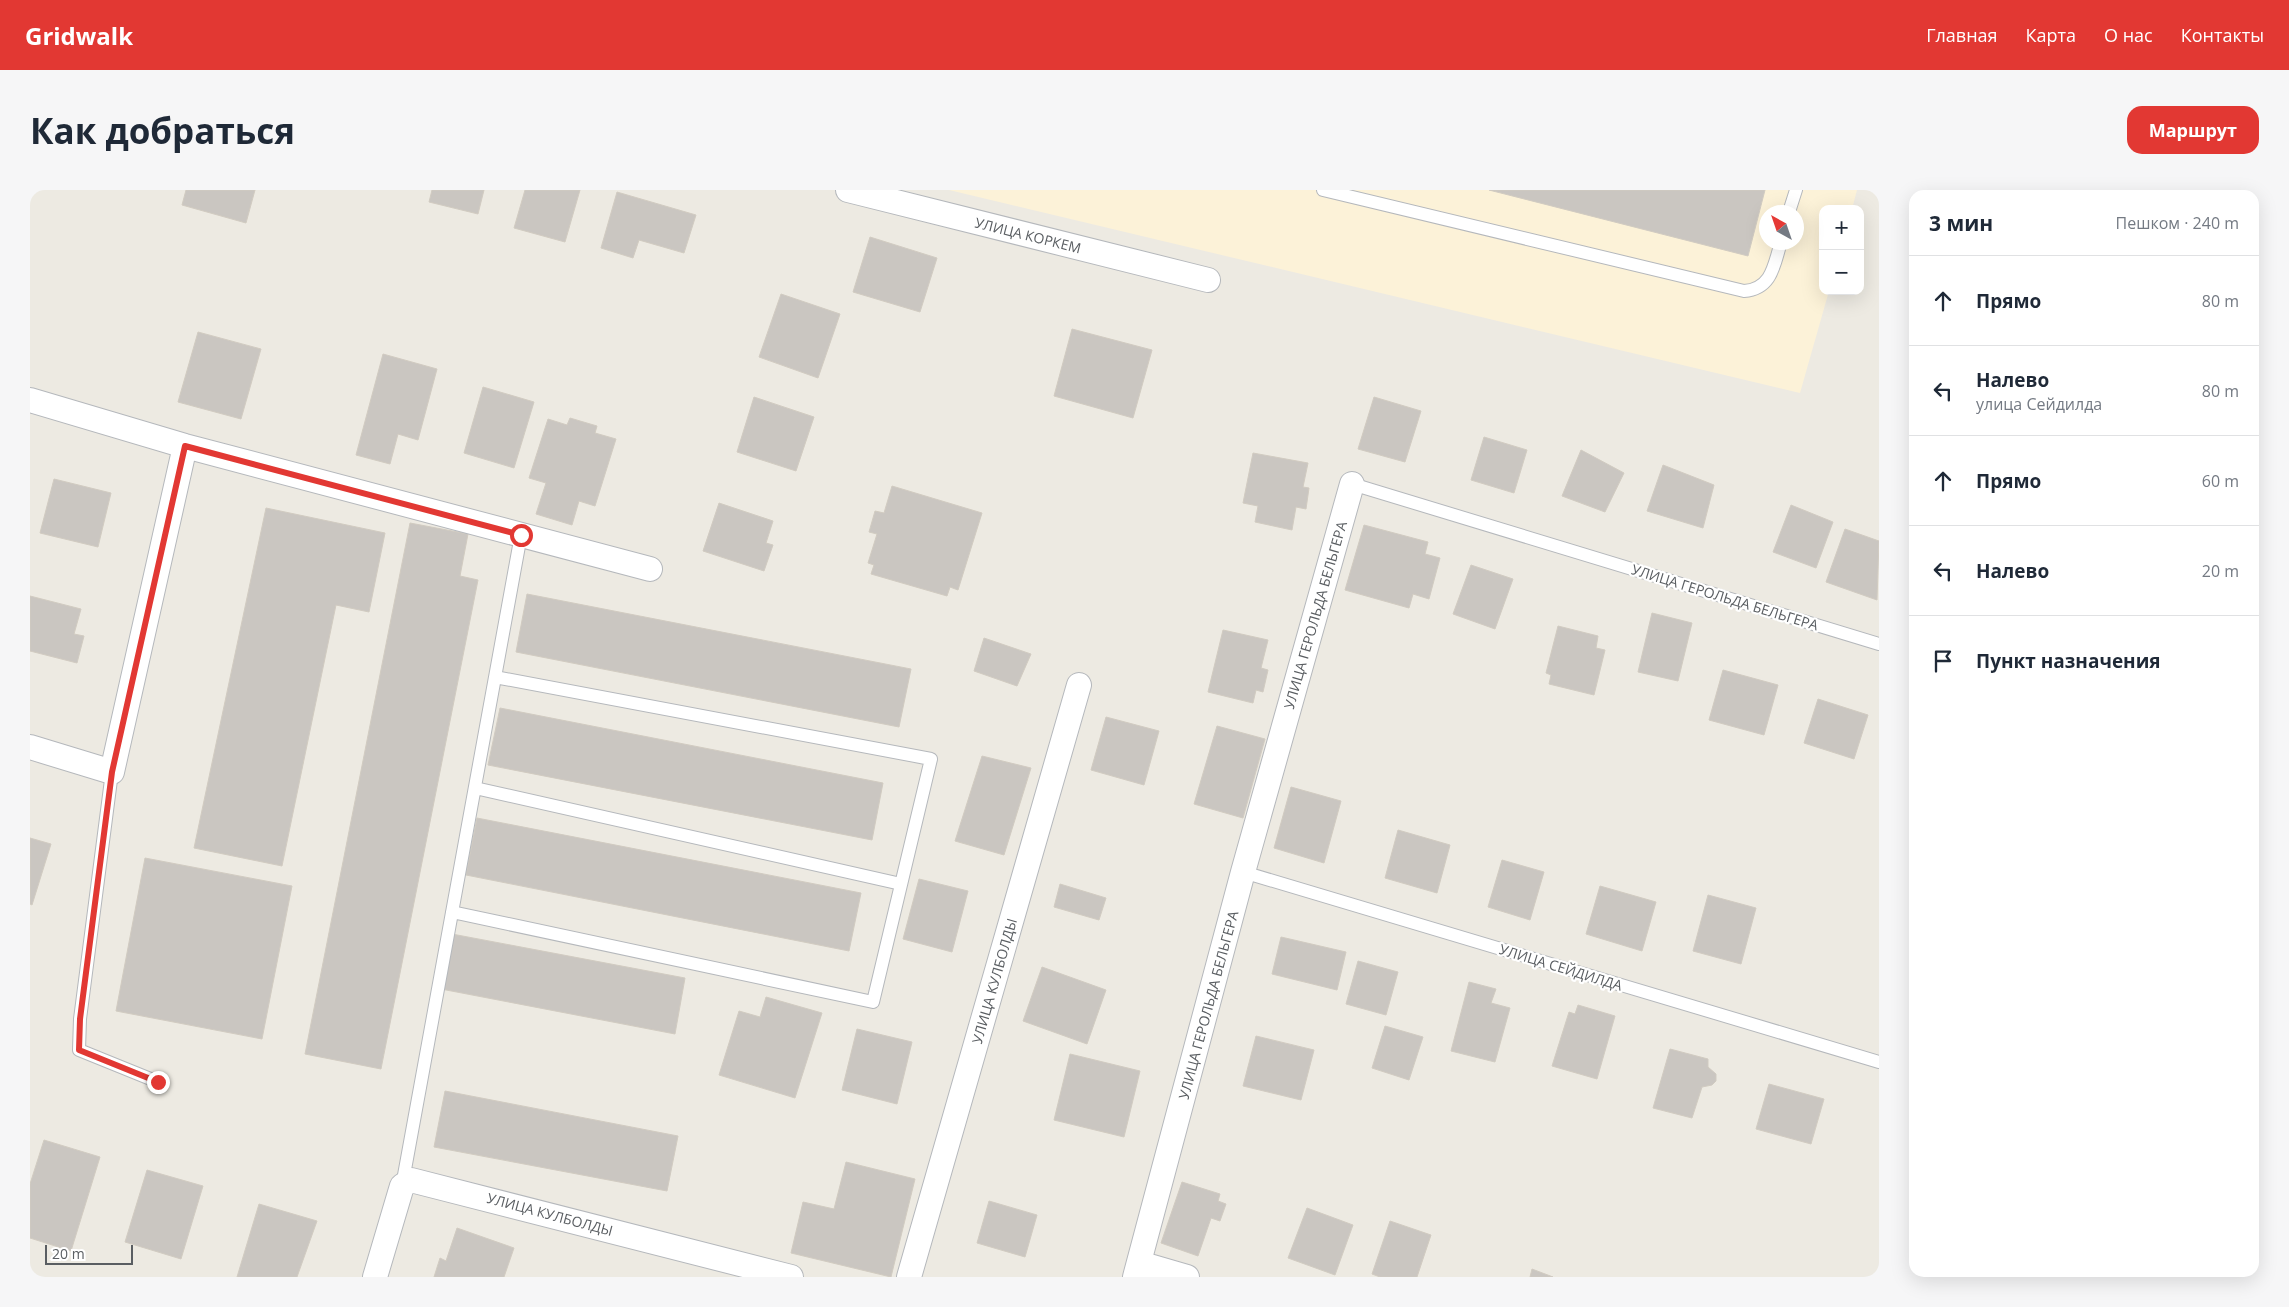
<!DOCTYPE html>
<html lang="ru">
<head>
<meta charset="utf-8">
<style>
	:root { --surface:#fff; --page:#f6f6f7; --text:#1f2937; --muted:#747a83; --line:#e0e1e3; --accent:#e23833 }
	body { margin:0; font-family:"Open Sans",sans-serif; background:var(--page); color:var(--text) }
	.controls { position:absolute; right:15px; top:15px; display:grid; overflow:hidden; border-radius:10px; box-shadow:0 5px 20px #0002 }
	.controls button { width:45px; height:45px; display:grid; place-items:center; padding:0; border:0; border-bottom:1px solid var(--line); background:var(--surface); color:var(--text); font:25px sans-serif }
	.compass { position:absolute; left:1729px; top:15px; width:45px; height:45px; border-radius:50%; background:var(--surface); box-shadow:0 5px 20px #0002; rotate:320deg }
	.scale { position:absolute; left:15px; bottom:12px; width:88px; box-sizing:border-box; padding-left:5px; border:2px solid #5a5e62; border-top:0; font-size:14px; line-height:18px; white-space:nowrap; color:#5a5e62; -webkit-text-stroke:4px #fff; paint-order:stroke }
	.stop { position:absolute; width:15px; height:15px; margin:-11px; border:4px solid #e23833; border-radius:50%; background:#fff }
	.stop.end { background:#e23833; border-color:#fff; box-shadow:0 1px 5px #0008 }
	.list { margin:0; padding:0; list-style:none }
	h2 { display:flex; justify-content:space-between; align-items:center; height:65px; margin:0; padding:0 20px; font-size:21px }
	h2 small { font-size:16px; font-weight:400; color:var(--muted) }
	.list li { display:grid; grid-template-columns:32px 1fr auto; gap:15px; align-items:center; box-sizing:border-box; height:90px; padding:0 20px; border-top:1px solid var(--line) }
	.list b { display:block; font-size:19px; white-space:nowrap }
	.list p { margin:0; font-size:16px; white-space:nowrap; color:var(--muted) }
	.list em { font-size:16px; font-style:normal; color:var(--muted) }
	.icon { flex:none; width:28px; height:28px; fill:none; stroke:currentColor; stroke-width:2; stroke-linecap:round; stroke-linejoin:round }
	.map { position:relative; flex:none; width:1849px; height:1087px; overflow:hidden; border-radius:15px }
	header { display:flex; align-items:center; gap:30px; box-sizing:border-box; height:70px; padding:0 25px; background:var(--accent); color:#fff }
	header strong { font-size:24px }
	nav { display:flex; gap:28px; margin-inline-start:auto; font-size:18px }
	.intro { display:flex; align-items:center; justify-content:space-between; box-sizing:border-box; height:120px; padding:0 30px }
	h1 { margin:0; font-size:35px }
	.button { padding:12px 22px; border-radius:15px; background:var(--accent); color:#fff; font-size:18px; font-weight:700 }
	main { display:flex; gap:30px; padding:0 30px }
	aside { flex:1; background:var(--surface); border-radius:15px; box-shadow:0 5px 20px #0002 }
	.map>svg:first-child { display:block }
</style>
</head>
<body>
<header>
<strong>Gridwalk</strong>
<nav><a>Главная</a><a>Карта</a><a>О нас</a><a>Контакты</a></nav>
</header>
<div class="intro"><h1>Как добраться</h1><a class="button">Маршрут</a></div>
<main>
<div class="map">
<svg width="1849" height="1087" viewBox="0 0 1849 1087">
	<rect width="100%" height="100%" fill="#edeae2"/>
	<path fill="#fcf2d8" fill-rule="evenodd" d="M919 0H1827L1822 19H1793V101H1799L1770 203ZM1736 22H1766V52H1736Z"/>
	<path fill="#cac6c1" stroke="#d1cbc1" d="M156 0H225L216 33 152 15Z
		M402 0H454L448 24 399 12Z
		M495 0H550L535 52 484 38Z
		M1459 0H1735L1718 66Z
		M587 2 666 25 654 63 609 50 603 68 571 58Z
		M840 47 907 68 890 122 823 102Z
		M751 104 810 124 788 188 729 167Z
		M1042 139 1122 160 1103 228 1024 206Z
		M168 142 231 159 211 229 148 212Z
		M353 164 407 179 388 250 368 244 360 274 326 265Z
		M453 197 504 212 484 278 434 263Z
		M724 207 784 227 766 281 707 262Z
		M1344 207 1391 221 1375 272 1328 259Z
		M540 228 567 236 565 243 586 249 565 316 549 311 542 335 506 324 516 293 499 288 518 229 537 235Z
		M1454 247 1497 260 1484 303 1441 290Z
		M1551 260 1594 283 1575 322 1532 306Z
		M1223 263 1278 273 1273 297 1279 298 1276 319 1266 317 1262 340 1225 332 1228 316 1213 313Z
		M1633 275 1684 295 1673 338 1617 321Z
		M24 289 81 303 68 357 10 343Z
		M862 296 952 323 928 400 920 397 917 406 841 384 844 375 838 373 847 344 839 342 845 321 854 323Z
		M689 313 743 331 736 353 743 355 734 381 673 361Z
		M1761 315 1803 332 1786 378 1743 362Z
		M236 318 355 343 339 422 306 415 252 676 164 658Z
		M380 333 438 344 430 386 448 390 351 879 275 864Z
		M1334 335 1398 352 1395 364 1410 368 1399 409 1383 404 1379 418 1315 400Z
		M1815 339 1849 351 1847 410 1796 392Z
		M1441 375 1483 389 1465 439 1423 424Z
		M497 404 881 479 869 537 486 462Z
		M0 406 51 419 44 444 54 446 47 473 0 461Z
		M1622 423 1662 433 1648 491 1608 482Z
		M1528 436 1568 446 1566 458 1575 460 1564 505 1519 494 1521 485 1516 483Z
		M1193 440 1238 450 1231 478 1238 480 1233 502 1226 500 1223 513 1178 502Z
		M954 448 1001 464 987 496 944 481Z
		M1693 480 1748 495 1734 545 1679 530Z
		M1788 509 1838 525 1824 569 1774 553Z
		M470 518 853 593 842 650 458 575Z
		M1076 527 1129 541 1114 595 1061 580Z
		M1187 536 1235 549 1213 628 1164 614Z
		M952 566 1001 578 974 665 925 651Z
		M1261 597 1311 611 1294 673 1244 658Z
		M447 628 831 703 819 761 436 685Z
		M1368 640 1420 655 1407 703 1355 688Z
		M0 648 21 654 2 715 0 714Z
		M115 668 262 696 232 849 86 821Z
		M1472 670 1514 682 1500 730 1458 717Z
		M889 689 938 701 922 762 873 749Z
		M1030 694 1076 708 1069 730 1024 717Z
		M1570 696 1626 712 1612 761 1556 744Z
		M1678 705 1726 718 1711 774 1663 761Z
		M422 744 655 788 645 844 411 799Z
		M1251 747 1316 762 1307 800 1242 784Z
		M1328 771 1368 782 1356 825 1316 814Z
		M1012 777 1076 800 1057 854 993 831Z
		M1439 792 1466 799 1461 813 1480 818 1465 872 1421 861Z
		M736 807 792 823 765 908 689 885 709 821 730 827Z
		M1548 815 1585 826 1567 889 1522 876 1539 822 1545 824Z
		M1355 836 1393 847 1379 890 1342 878Z
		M827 839 882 852 867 914 812 900Z
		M1226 846 1284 860 1271 910 1213 896Z
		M1640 859 1678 869V877L1686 884V891L1682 895 1672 897 1662 928 1623 918Z
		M1040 864 1110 881 1094 947 1024 930Z
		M1739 894 1794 909 1781 954 1726 939Z
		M415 901 648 946 637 1001 404 957Z
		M14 950 70 967 41 1061 0 1048V994Z
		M816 972 885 989 861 1087 761 1063 773 1012 804 1019Z
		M117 980 173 996 151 1069 95 1052Z
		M1152 992 1190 1004 1188 1011 1196 1014 1190 1031 1181 1028 1168 1066 1131 1053Z
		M959 1011 1007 1025 995 1067 947 1053Z
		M229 1014 287 1031 267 1087H207Z
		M1277 1018 1323 1035 1305 1085 1258 1068Z
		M1360 1031 1401 1045 1387 1087H1350L1342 1084Z
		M427 1038 484 1058 474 1087H404L410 1068 416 1071Z
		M1502 1079 1523 1087H1500Z"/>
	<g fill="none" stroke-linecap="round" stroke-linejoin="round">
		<g stroke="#b5b8bc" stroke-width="14">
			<path id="service" d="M1293 0 1714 101C1742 99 1744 75 1751 52
				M1759 22 1766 0
				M1322 294 1849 454
				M82 582 50 829 49 860 128 892
				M445 598 871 694
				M1213 682 1849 872
				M422 722 843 812 901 569 465 487
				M372 996 491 345"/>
		</g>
		<g stroke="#b5b8bc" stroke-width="26">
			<path id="minor" d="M818 0 1178 90
				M0 210 155 256 620 379
				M0 557 82 582 155 256
				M1109 1073 1157 1087
				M345 1087 372 996 381 990 761 1087
				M879 1087 1049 495
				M1105 1087 1213 682 1322 294"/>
		</g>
		<use href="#service" stroke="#fff" stroke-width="12"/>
		<use href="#minor" stroke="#fff" stroke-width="24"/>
	</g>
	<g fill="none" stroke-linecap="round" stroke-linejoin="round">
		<path stroke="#e23833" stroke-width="6" d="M128 892 49 860 50 829 82 582 155 256 491 345"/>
	</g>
	<g text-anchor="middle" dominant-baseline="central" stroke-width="4.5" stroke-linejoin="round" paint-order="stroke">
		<g font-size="14" fill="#5a5e62" stroke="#fff">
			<text transform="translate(998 45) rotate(14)">УЛИЦА КОРКЕМ</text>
			<text transform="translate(1695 407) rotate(17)">УЛИЦА ГЕРОЛЬДА БЕЛЬГЕРА</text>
			<text transform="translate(1285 425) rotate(-74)">УЛИЦА ГЕРОЛЬДА БЕЛЬГЕРА</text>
			<text transform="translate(1531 777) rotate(17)">УЛИЦА СЕЙДИЛДА</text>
			<text transform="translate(964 791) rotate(-74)">УЛИЦА КУЛБОЛДЫ</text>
			<text transform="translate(1178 815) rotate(-75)">УЛИЦА ГЕРОЛЬДА БЕЛЬГЕРА</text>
			<text transform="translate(520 1024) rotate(15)">УЛИЦА КУЛБОЛДЫ</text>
		</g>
	</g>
</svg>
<div class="controls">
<button>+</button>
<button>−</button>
</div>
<svg class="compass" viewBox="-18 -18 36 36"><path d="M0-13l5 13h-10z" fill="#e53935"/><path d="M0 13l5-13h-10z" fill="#747a83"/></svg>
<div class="scale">20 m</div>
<div class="stop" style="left:491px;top:345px"></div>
<div class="stop end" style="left:128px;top:892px"></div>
</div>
<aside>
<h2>3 мин<small>Пешком · 240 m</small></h2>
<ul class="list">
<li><svg class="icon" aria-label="ahead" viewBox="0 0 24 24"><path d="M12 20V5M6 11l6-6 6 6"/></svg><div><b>Прямо</b></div><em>80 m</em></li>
<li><svg class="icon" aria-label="left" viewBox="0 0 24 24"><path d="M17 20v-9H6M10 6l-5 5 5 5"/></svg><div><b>Налево</b><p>улица Сейдилда</p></div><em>80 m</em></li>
<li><svg class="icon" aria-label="ahead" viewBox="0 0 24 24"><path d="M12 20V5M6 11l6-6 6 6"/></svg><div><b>Прямо</b></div><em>60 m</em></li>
<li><svg class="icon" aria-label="left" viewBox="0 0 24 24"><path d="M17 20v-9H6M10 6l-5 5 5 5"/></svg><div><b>Налево</b></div><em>20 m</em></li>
<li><svg class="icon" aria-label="arrive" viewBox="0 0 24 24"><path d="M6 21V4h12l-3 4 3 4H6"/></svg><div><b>Пункт назначения</b></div></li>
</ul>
</aside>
</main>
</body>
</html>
